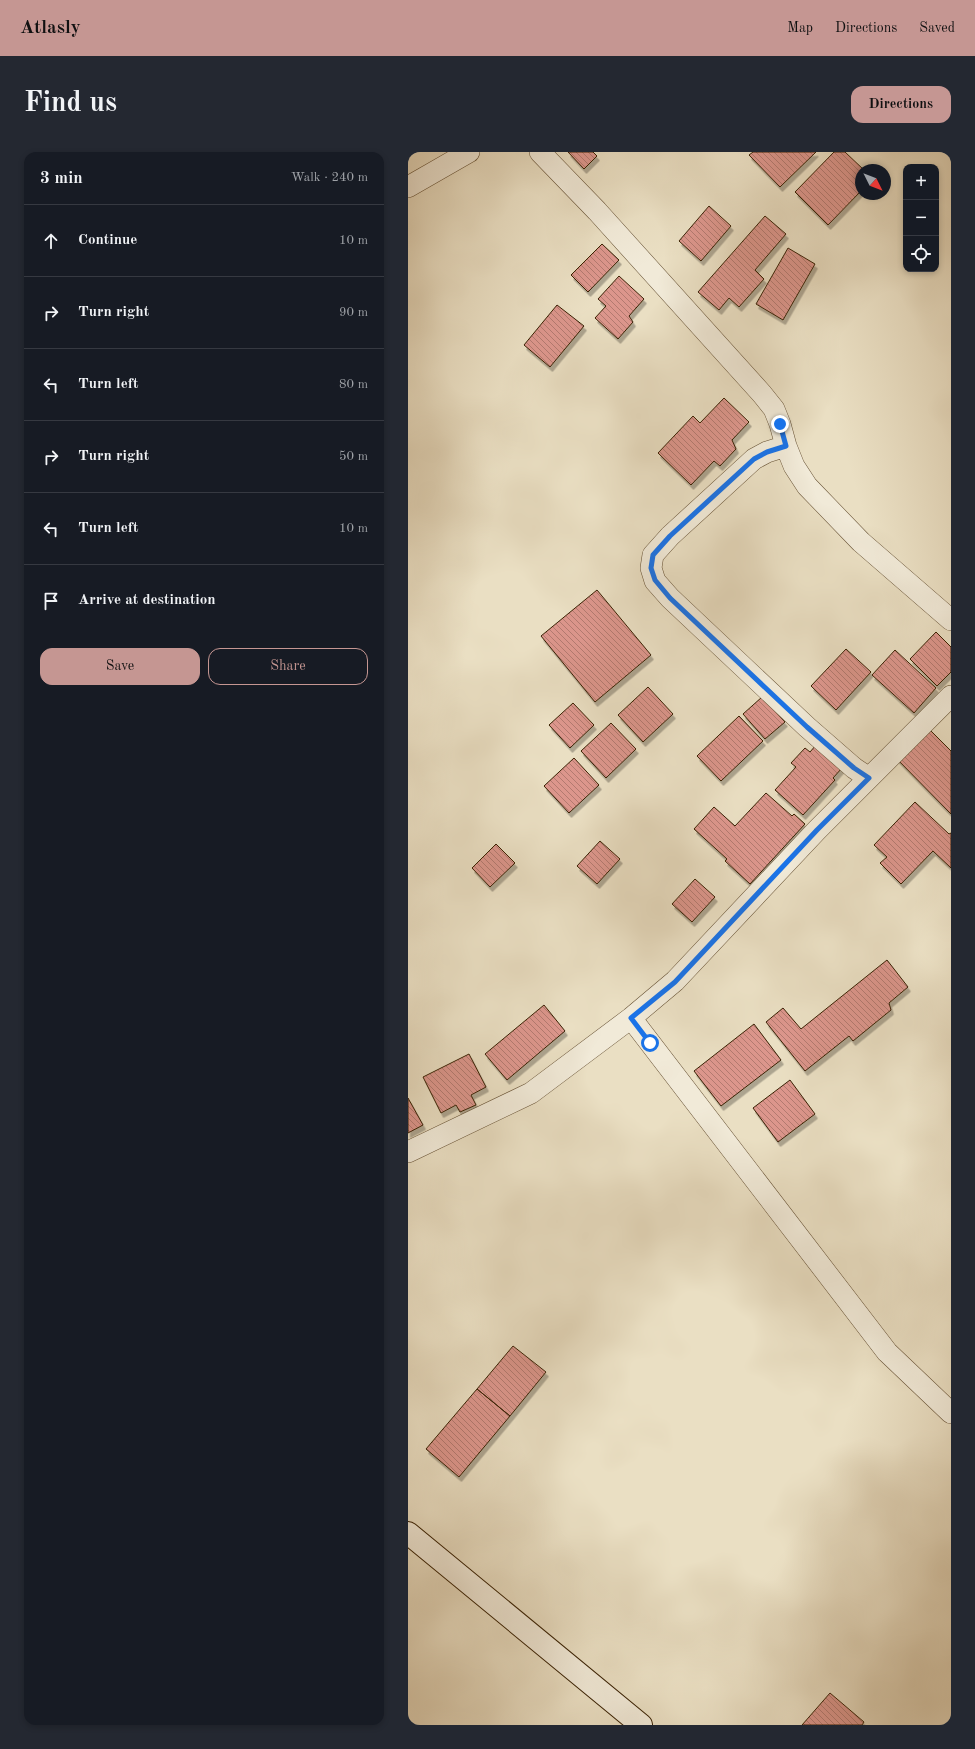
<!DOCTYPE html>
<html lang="en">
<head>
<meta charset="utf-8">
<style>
	:root { --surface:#171b24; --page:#242831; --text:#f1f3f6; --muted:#9ea1a6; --line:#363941; --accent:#c59692 }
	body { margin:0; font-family:"Old Standard TT",serif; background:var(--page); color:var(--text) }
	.controls { position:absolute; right:12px; top:12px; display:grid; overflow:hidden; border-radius:8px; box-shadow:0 2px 6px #0003 }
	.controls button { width:36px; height:36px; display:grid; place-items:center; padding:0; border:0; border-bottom:1px solid var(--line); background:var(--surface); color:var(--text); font:20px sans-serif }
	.compass { position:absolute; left:447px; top:12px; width:36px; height:36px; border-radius:50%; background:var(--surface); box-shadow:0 2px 6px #0003; rotate:132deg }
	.stop { position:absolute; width:12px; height:12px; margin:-9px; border:3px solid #1a73e8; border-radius:50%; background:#fff }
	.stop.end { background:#1a73e8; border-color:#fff; box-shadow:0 1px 4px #0008 }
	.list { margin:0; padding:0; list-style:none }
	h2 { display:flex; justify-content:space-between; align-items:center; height:52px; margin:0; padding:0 16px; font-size:17px }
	h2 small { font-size:13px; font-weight:400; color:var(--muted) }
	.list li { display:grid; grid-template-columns:26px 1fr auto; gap:12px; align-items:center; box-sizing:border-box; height:72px; padding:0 16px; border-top:1px solid var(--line) }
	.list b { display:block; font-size:15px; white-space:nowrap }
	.list em { font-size:13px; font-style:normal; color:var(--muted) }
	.actions { display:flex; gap:8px; padding:12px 16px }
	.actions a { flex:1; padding:9px 0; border:1px solid var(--accent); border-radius:12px; text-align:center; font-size:14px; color:var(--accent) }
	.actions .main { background:var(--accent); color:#111 }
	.icon { flex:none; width:22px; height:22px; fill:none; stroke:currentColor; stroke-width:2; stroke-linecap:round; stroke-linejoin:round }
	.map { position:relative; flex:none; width:543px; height:1573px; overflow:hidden; border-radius:12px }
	header { display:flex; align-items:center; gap:24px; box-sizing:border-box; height:56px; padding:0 20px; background:var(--accent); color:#111 }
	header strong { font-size:19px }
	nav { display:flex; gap:22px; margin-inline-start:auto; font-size:14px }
	.intro { display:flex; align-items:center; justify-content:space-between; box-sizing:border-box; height:96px; padding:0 24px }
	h1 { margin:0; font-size:28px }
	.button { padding:10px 18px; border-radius:12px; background:var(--accent); color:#111; font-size:14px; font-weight:700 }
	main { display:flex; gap:24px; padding:0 24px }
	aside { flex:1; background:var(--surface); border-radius:12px; box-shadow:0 2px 6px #0003 }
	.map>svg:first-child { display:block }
</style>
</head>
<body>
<header>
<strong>Atlasly</strong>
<nav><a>Map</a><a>Directions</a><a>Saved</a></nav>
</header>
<div class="intro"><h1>Find us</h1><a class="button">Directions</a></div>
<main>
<aside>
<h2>3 min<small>Walk · 240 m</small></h2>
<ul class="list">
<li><svg class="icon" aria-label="ahead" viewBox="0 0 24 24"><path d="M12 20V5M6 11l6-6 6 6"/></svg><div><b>Continue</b></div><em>10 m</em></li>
<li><svg class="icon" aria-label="right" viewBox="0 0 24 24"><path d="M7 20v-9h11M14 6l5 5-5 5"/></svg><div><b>Turn right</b></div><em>90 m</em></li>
<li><svg class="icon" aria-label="left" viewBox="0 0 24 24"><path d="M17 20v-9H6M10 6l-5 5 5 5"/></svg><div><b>Turn left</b></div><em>80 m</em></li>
<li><svg class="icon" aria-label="right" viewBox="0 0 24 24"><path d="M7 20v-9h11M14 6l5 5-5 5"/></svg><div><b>Turn right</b></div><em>50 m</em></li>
<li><svg class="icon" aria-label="left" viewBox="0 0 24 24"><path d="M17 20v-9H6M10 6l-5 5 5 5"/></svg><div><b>Turn left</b></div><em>10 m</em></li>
<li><svg class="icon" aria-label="arrive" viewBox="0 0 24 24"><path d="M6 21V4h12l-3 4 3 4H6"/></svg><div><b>Arrive at destination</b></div></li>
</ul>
<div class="actions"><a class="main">Save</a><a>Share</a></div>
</aside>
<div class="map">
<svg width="543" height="1573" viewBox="0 0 543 1573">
	<defs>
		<pattern id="building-back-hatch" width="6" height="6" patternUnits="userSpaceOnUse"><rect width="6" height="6" fill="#dc968c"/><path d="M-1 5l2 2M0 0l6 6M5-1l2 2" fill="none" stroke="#b37a70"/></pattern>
		<filter id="shadow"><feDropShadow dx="2.5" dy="4.5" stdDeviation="0" flood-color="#0004"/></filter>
	</defs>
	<rect width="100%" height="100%" fill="#eadfc3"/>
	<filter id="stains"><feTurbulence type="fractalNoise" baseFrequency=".005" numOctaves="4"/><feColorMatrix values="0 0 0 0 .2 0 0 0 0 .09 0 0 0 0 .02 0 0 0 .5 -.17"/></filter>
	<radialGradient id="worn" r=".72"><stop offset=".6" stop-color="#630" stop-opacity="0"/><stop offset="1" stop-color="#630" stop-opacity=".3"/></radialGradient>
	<path fill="url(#building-back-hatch)" stroke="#3a2204" filter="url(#shadow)" d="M160 0H185L189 4 176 17Z
		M345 0H408L372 35 341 3Z
		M426 0H437L456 18H453V39L420 73 387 40Z
		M301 54 323 74 293 109 271 89Z
		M357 64 378 82 347 118 356 127 331 155 321 146 311 158 290 140Z
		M194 92 211 108 180 140 163 123Z
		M380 96 407 112 375 168 348 152Z
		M211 124 236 147 221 164 225 170 210 187 187 166 198 154 190 147Z
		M149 153 176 174 142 215 116 193Z
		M316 246 341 270 324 288 328 297 312 314 306 309 283 333 250 301 285 264 292 271Z
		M189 438 243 503 187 550 133 484Z
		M528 480 543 495V520L529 534 502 507Z
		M438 497 463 520 428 558 403 534Z
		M487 498 528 536 506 561 464 523Z
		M240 535 265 562 235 590 210 563Z
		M354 545 377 570 357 587 335 562Z
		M165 551 186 573 162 596 141 573Z
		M331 564 355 589 313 629 289 604Z
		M203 571 228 597 198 626 173 599Z
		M517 573 543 599V662L486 604Z
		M408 593 434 616 425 626 427 628 395 663 367 638 388 615 383 611 397 596 402 600Z
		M166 606 191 633 161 661 136 634Z
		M358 641 384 664 386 662 397 672 342 732 317 709 319 707 286 677 306 655 327 674Z
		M507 650 541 682 543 681V716L525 699 493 732 472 711 479 705 466 693Z
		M192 689 212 707 189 732 169 714Z
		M88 692 107 711 82 735 64 716Z
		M287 727 307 745 284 770 264 752Z
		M479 808 500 835 481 851 483 858 445 889 441 884 397 919 358 870 375 856 393 877Z
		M136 853 157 879 99 928 77 902Z
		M346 872 373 908 313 954 286 919Z
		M61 902 78 935 63 943 68 953 52 960 48 953 33 961 15 925Z
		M382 928 407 962 370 990 345 956Z
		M0 946 15 973 0 981Z
		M105 1194 138 1220 102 1264 69 1237Z
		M69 1237 102 1264 51 1325 18 1297Z
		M422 1541 456 1570 454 1573H394Z"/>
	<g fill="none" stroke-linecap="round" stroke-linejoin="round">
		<g stroke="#665134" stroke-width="22">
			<path id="street" d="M132 0 189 59 354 242 366 257 372 272 378 294 386 314 399 334 453 390 543 468
				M0 35 61 0
				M378 294 359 300 346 307 262 384 245 403 243 416 247 429 262 446 399 575 446 616 461 626
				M223 866 479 1200 543 1261
				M0 1000 123 941 223 866 267 829 409 678 543 544"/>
		</g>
		<g stroke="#3a2204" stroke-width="24">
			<path id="secondary" d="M0 1381 233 1573"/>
		</g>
		<use href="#street" stroke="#f1ead8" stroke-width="21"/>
		<use href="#secondary" stroke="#f1ead8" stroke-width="22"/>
	</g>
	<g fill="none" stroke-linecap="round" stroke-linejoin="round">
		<path stroke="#1a73e8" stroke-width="5" d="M242 891 223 866 267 830 409 678 461 626 446 616 399 575 262 446 247 428 243 416 245 403 262 384 346 307 359 300 378 294 372 272"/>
	</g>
	<rect width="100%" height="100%" filter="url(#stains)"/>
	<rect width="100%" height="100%" fill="url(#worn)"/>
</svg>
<div class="controls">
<button>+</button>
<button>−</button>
<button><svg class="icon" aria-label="locate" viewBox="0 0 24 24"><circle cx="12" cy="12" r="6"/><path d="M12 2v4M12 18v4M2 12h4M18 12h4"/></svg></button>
</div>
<svg class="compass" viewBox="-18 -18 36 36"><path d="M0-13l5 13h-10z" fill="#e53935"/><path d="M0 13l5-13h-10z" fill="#9ea1a6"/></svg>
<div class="stop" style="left:242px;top:891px"></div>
<div class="stop end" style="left:372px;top:272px"></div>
</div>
</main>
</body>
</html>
